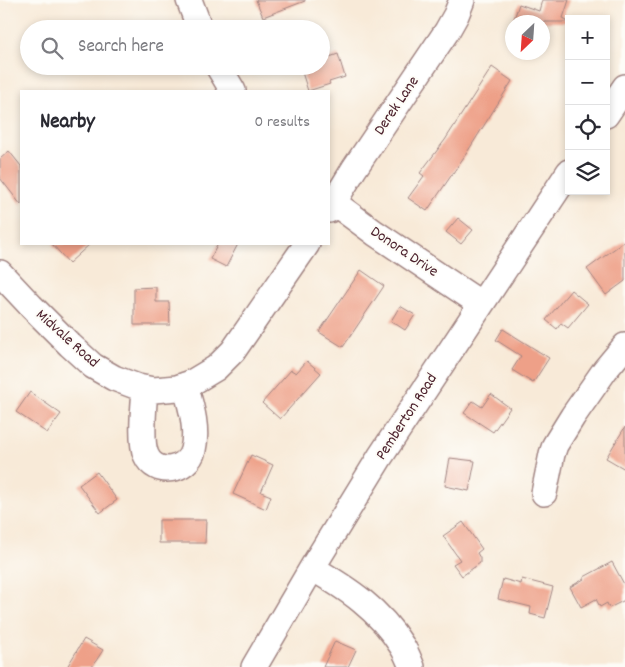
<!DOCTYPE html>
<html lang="en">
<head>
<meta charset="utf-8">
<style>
	:root { --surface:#fff; --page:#f2f2f3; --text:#2b2b33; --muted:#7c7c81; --line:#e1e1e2 }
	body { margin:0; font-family:Dekko,sans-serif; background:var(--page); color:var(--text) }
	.controls { position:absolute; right:15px; top:15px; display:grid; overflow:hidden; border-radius:0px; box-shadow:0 2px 8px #0003 }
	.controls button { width:45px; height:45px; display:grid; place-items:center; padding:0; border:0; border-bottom:1px solid var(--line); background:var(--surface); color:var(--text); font:25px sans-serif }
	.compass { position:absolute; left:505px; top:15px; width:45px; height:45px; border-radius:50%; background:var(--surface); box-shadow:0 2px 8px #0003; rotate:205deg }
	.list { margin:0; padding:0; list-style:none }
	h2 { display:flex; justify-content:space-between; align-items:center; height:65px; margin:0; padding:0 20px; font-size:21px }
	h2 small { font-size:16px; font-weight:400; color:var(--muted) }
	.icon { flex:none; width:28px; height:28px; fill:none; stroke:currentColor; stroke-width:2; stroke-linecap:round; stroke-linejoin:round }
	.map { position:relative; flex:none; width:625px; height:667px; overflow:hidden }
	.search { position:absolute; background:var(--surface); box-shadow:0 2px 8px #0003; left:20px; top:20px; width:310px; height:55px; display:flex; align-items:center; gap:12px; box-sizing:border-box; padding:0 18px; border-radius:28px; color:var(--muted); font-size:19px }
	.panel { position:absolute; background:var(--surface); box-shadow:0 2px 8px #0003; left:20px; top:90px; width:310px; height:155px; border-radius:0px }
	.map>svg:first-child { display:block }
</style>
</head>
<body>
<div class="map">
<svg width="625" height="667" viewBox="0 0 625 667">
	<rect width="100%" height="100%" fill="#fdfcf7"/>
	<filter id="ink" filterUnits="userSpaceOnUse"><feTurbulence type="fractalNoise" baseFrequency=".02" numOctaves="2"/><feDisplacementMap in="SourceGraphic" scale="10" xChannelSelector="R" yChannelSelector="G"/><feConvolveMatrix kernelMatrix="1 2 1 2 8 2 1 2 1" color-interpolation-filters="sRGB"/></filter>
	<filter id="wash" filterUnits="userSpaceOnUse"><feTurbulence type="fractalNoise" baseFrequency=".0096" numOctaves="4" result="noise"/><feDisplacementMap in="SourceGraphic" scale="20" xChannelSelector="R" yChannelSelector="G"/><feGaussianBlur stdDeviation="1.12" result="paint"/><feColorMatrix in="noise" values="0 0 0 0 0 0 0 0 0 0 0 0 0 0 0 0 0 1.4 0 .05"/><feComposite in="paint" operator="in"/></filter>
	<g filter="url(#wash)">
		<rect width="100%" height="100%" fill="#f8ead8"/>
		<g id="blocks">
			<path fill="#eea088" d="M256 0H305V1L263 17Z
				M542 0H569L563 18 567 20 566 22H513L519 4 539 11Z
				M338 54 345 77 329 82 330 84 308 91 300 66H321V60Z
				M492 67 512 81 466 154 427 211 408 198 424 176 420 173 445 140Z
				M9 151 21 166V205L0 178V159Z
				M458 218 473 230 461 244 446 232Z
				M625 241V281L606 295 587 269Z
				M52 244H90L69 263Z
				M218 244H238L226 267 210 259Z
				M361 270 384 286 343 347 319 332Z
				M156 287V302H169L170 325H134V288Z
				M571 290 588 304 568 328 561 323 557 329 546 320Z
				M400 306 415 315 405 330 391 321Z
				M503 329 549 358 533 383 512 370 521 356 496 340Z
				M307 361 321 373 280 419 262 403 291 370 296 373Z
				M30 392 61 414 47 433 16 412Z
				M491 394 510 408 493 432 464 413 473 401 482 407Z
				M625 427V469L606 458Z
				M251 455 273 465 261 492 271 496 266 509 233 494Z
				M450 458 475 461 469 491 445 486Z
				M97 472 117 500 100 513 79 485Z
				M159 520H206L205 543H159Z
				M463 522 482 549 477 553 480 558V563L462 576 453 564 460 560 443 536Z
				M612 562 625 586V600L609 608 607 603 600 607 596 599 581 607 570 587 584 579V577Z
				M503 579 521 584 522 579 553 587 545 618 530 614 531 607 498 599Z
				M84 639 103 650 92 667H67Z
				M335 641 356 650 348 667H323Z"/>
		</g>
	</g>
	<g filter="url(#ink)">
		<use href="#blocks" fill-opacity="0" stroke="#a18482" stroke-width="1"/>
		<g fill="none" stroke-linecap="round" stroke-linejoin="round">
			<g stroke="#a18482" stroke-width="28">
				<path id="minor" d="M189 0 200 29
					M218 66 233 91
					M606 115 625 87
					M329 199 375 233 481 304
					M329 210 354 169 447 31 456 15 462 0
					M0 273 31 306 70 345 93 366 114 378 138 387 153 390 166 389 177 388 191 383 216 368 233 351 307 244
					M145 389C144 404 140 441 146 455 155 477 188 471 193 450 198 428 191 406 185 385
					M544 493 552 454 555 445 573 416 605 370 625 346
					M312 568C348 589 379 609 402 646 406 652 409 660 412 667
					M254 667 312 568 380 457 569 172"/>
			</g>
			<use href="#minor" stroke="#fff" stroke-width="25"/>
		</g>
	</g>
	<g text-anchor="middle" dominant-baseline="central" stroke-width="4" stroke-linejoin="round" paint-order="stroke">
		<g font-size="16" fill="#4a1f2b" stroke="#fdfcf7">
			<text transform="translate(397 106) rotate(-56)">Derek Lane</text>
			<text transform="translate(404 252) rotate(34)">Donora Drive</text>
			<text transform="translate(67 339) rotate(42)">Midvale Road</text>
			<text transform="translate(407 417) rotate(-57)">Pemberton Road</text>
		</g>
	</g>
</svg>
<div class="controls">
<button>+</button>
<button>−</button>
<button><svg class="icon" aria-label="locate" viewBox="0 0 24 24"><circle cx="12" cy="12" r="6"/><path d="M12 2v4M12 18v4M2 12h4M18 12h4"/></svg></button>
<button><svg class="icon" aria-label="layers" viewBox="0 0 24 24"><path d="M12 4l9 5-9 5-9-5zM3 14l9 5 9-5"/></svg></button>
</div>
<svg class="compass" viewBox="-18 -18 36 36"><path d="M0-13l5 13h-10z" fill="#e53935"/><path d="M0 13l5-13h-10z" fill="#7c7c81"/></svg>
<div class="search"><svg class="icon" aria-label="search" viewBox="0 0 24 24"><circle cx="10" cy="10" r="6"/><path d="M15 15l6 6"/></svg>Search here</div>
<section class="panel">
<h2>Nearby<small>0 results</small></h2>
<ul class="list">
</ul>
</section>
</div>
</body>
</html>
